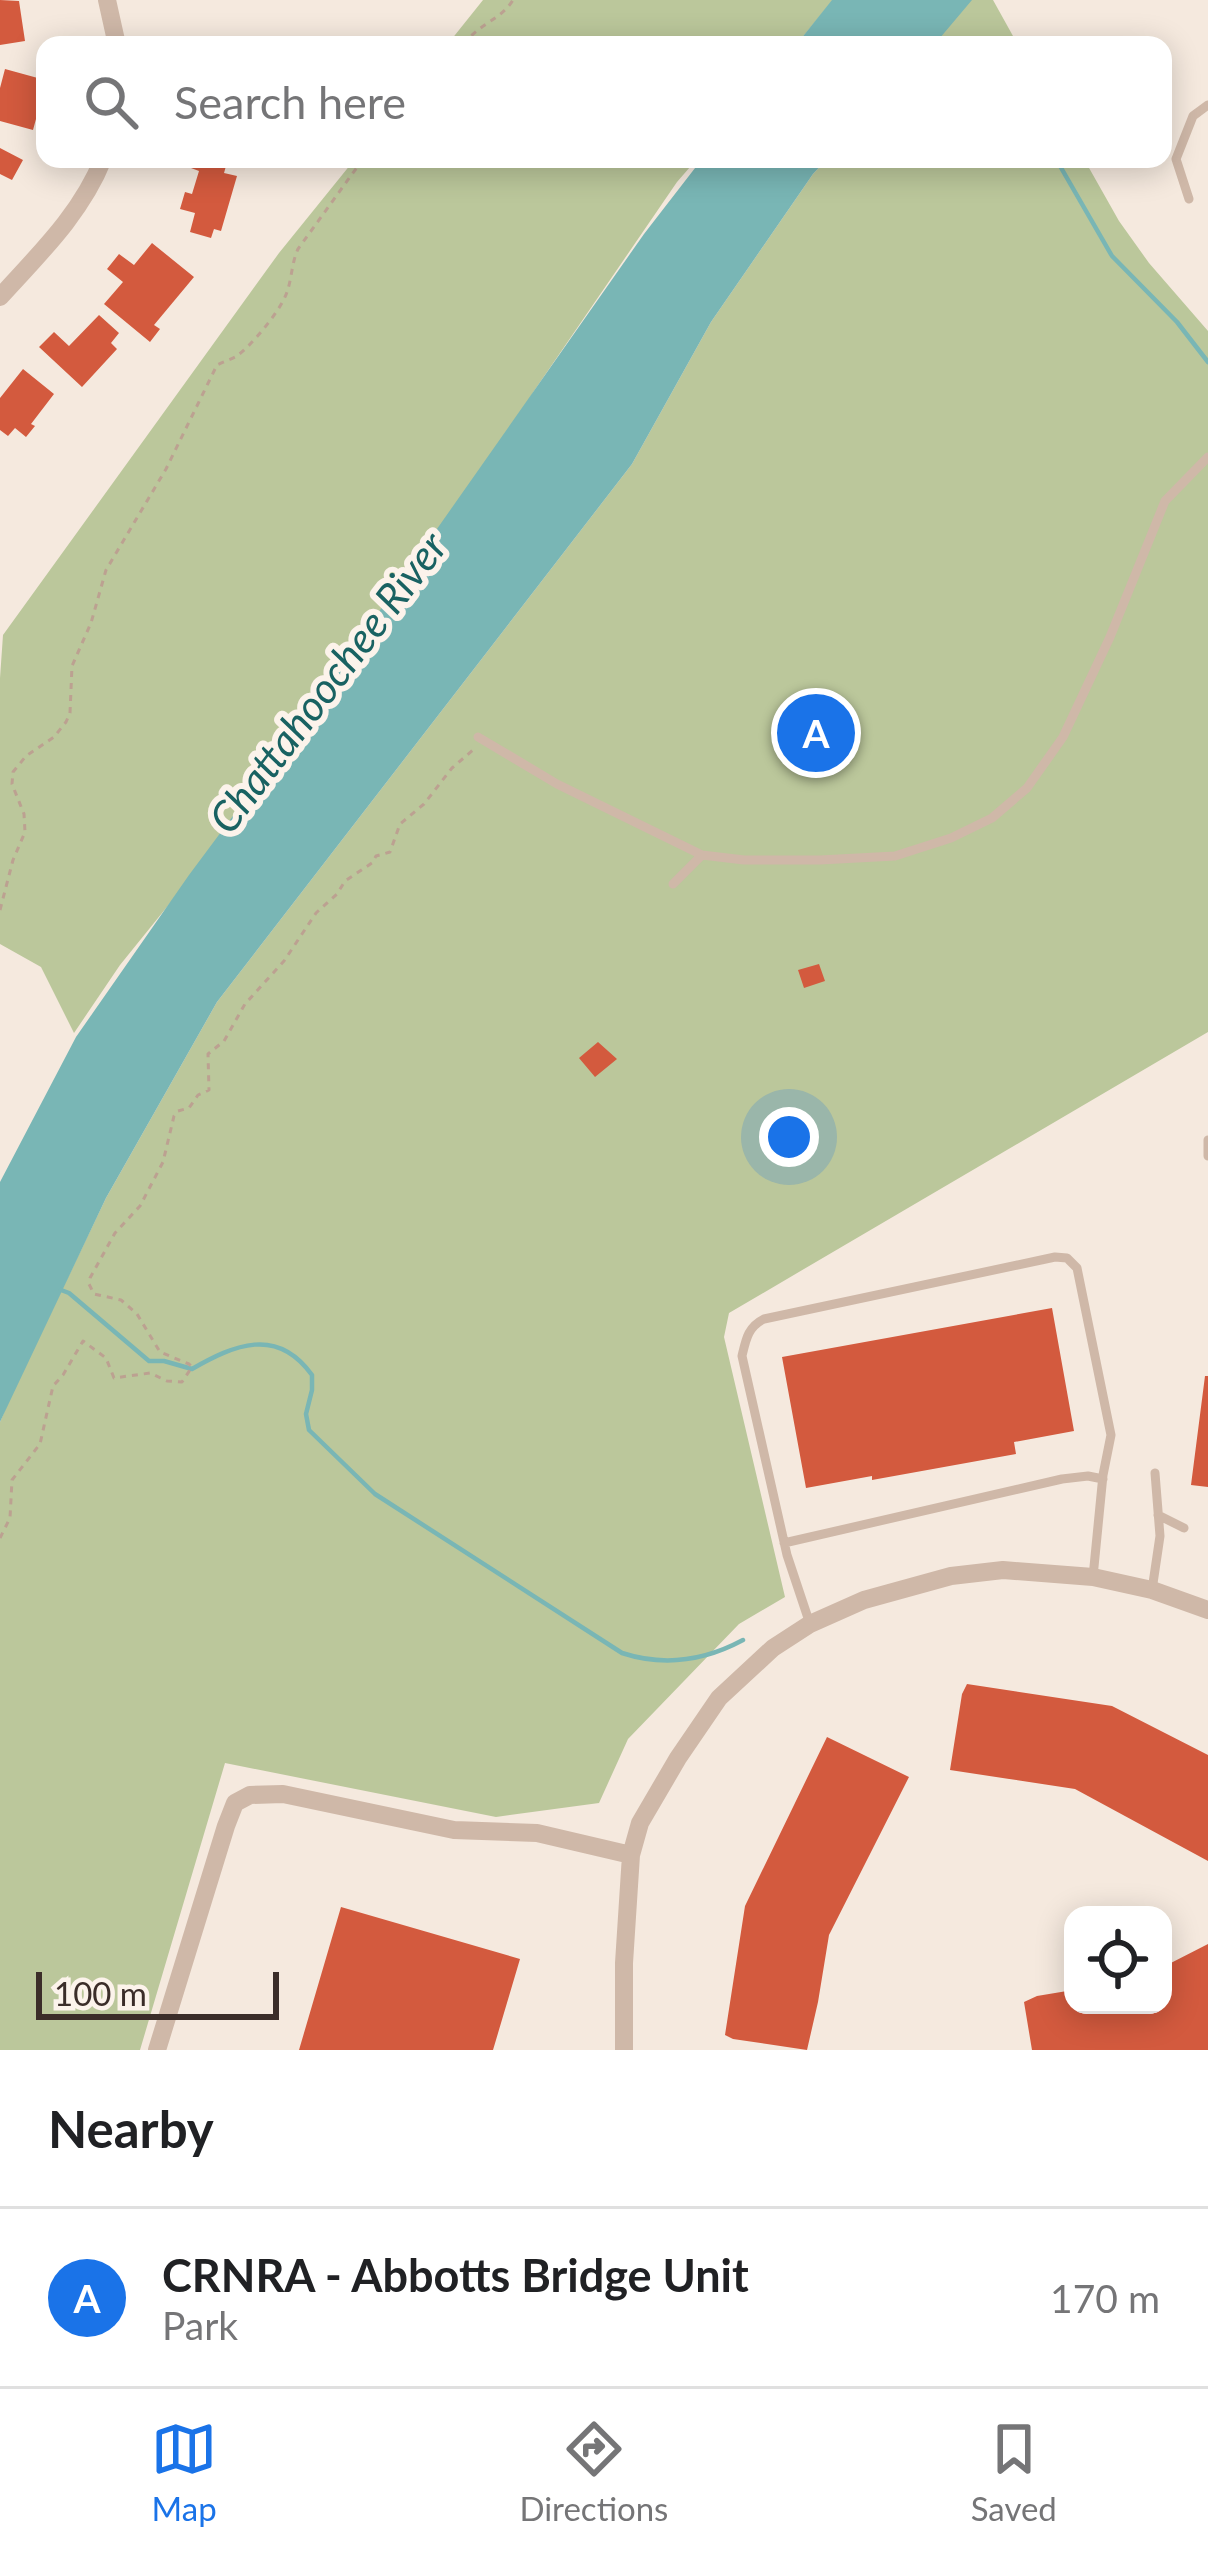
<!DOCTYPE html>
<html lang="en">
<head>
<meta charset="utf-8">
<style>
	:root { --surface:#fff; --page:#f6f6f6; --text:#202124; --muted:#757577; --line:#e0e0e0; --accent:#1a73e8 }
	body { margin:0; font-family:Lato,sans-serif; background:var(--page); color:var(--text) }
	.controls { position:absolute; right:36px; bottom:36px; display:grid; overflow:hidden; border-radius:24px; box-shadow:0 6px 30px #0003 }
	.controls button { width:108px; height:108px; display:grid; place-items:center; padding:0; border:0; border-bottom:3px solid var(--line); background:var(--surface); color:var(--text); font:60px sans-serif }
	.scale { position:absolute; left:36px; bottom:30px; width:243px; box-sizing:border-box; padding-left:12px; border:6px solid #3b2d29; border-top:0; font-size:33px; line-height:42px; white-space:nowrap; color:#3b2d29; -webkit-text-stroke:9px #fcf3eb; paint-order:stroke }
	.you { position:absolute; left:789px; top:1137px; width:42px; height:42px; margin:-30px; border:9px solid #fff; border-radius:50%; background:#1a73e8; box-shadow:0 0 0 18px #1a73e833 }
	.badge { display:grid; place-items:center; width:78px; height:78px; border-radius:50%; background:var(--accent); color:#fff; font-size:39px; font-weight:700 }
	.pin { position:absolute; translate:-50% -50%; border:6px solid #fff; box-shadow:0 3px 12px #0006 }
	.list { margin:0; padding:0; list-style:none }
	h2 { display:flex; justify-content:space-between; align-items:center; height:156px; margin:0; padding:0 48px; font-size:51px }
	h2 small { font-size:39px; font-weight:400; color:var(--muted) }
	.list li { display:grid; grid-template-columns:78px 1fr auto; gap:36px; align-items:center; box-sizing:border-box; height:180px; padding:0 48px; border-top:3px solid var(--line) }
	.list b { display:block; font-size:45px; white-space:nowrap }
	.list p { margin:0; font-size:39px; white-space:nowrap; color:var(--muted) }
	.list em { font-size:39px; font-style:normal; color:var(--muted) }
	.icon { flex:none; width:66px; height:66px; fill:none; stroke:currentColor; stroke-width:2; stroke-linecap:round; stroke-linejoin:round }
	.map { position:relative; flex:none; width:1208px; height:2050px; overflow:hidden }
	.search { position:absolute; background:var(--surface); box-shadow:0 6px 30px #0003; left:36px; right:36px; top:36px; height:132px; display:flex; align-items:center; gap:30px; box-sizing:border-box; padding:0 42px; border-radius:24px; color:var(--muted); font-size:45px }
	.sheet { height:336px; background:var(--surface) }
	nav { display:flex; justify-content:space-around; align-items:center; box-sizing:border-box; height:168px; border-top:3px solid var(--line); background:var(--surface); font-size:33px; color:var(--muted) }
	nav a { display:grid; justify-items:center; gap:6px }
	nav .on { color:var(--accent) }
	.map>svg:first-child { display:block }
</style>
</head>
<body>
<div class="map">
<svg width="1208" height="2050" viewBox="0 0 1208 2050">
	<rect width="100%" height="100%" fill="#f5e9de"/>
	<path fill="#bbc79b" d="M483 0H833L796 45H447Z
		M971 0H993L1018 45H930Z
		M355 159H697L677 182 534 391 395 625 120 965 74 1033 41 967 0 944V678L3 635 279 253Z
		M827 159H1084L1119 221 1149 263 1208 331V1032L729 1313 724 1337 785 1597 739 1624 628 1739 599 1803 496 1817 225 1763 140 2050H0V1422L11 1396 106 1198 217 1002 632 464 711 322 813 174Z"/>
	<path fill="#79b6b5" d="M832 0H972L934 45H796Z
		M702 159H827L813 174 711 322 632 464 217 1002 106 1198 0 1422V1182L76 1037 189 875 279 754 644 234Z"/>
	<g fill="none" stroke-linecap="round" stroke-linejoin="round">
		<path stroke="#79b6b5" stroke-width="4.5" d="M1056 159 1112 256 1177 322 1208 362
			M61 1290 69 1293 149 1361H164L192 1369C234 1345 277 1326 312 1375V1390L306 1414 309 1430 375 1494 622 1653C665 1667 704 1661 743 1640"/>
	</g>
	<path fill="#d35a3e" d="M0 0 19 1 25 41 0 45Z
		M5 69 45 80V98L42 97 33 130 0 121V88Z
		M0 148 23 160 12 180 0 174Z
		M193 159H228L224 173 237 176 221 231 214 229 211 238 190 232 195 213 180 209 185 192 192 194 199 171 191 168Z
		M152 243 194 277 154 325 160 329 150 342 104 304 123 282 107 269 119 254 134 265Z
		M99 315 119 333 111 343 117 349 82 387 39 347 54 332 69 346Z
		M23 369 54 394 31 424 35 426 26 437 15 428 8 436 0 430V398Z
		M819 964 825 981 804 988 798 970Z
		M598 1042 617 1059 595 1077 579 1058Z
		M1052 1308 1074 1431 1014 1442 1016 1454 872 1480V1476L806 1488 782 1357Z
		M1205 1376H1208V1487L1191 1485Z
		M967 1684 1112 1706 1208 1755V1861L1075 1789 950 1770 962 1694Z
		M827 1737 909 1777 829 1935 818 2002 807 2050 733 2039 725 2035 745 1906Z
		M341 1907 520 1959 493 2050H299Z
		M1208 1944V2050H1032L1024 2002 1037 1996 1073 1990V2005H1163V1967Z"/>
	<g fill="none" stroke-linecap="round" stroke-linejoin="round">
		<path stroke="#bca191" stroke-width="3" stroke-dasharray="6 6" stroke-linecap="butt" d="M464 45C476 25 501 20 513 0
			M0 910 13 860 25 832 24 814 12 784 13 772 26 756 54 737 66 722 70 713 72 666 91 623 106 570 166 469 217 365C223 362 229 360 235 357 250 348 278 313 285 297 292 282 291 264 298 249L363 159
			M0 1538 10 1518 12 1480 40 1444 53 1386 63 1375 83 1341 106 1358 114 1378 150 1373 167 1381 182 1382 192 1367 189 1364 160 1352 137 1314 121 1300 94 1294 89 1284 90 1278 115 1233 140 1206 163 1162 174 1116 178 1111 189 1108 198 1095 209 1090 208 1054 224 1041 245 1004 284 961 316 913 337 894 345 881 372 863 376 856 390 852 400 824 424 804 452 768 473 750"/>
		<path stroke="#cfb8a8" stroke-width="9" d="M1189 199 1176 159 1193 116 1208 105
			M478 737 557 784 702 855 744 860H820L895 856 951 838 992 818 1027 788 1063 737 1110 637 1165 501 1208 457
			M673 884 702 855
			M1208 1140V1156
			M1158 1515 1184 1528
			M784 1543 1062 1479 1088 1476 1103 1479
			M1152 1590 1160 1536 1155 1473
			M810 1624 787 1555 742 1356C746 1339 748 1327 764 1319L1055 1257 1067 1258 1077 1268 1111 1435 1103 1475 1093 1577"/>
		<path stroke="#cfb8a8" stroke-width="18" d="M107 0 117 45
			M0 297C39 254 81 214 103 159
			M157 2050 226 1826 235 1803 250 1795 283 1794 454 1830 537 1833 631 1855
			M624 2050V1963L631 1855 640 1823 678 1758 719 1698 773 1648 810 1624 864 1600 951 1576 1003 1570 1093 1577 1152 1590 1208 1610"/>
	</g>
	<g text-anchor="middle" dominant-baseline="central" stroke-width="12" stroke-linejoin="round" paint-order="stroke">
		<g font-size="42" font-style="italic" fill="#196262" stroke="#fcf3eb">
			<text transform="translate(327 682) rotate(-53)">Chattahoochee River</text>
		</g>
	</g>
</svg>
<div class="controls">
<button><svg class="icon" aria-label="locate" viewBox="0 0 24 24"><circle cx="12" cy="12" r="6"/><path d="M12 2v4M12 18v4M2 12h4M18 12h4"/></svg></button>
</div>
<div class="scale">100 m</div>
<div class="you"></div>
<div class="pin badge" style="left:816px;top:733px">A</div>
<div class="search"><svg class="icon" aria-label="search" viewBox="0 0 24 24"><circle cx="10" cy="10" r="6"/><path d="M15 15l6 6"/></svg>Search here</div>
</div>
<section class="sheet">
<h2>Nearby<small></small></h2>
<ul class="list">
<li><span class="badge">A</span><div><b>CRNRA - Abbotts Bridge Unit</b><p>Park</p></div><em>170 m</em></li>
</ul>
</section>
<nav>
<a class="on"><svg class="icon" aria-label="map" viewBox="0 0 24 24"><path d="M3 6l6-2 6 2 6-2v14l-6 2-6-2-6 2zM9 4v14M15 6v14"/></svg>Map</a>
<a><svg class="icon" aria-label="directions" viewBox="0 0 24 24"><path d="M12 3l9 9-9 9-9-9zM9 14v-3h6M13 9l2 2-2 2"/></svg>Directions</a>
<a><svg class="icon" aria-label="saved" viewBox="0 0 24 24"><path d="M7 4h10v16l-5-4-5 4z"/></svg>Saved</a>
</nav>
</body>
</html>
